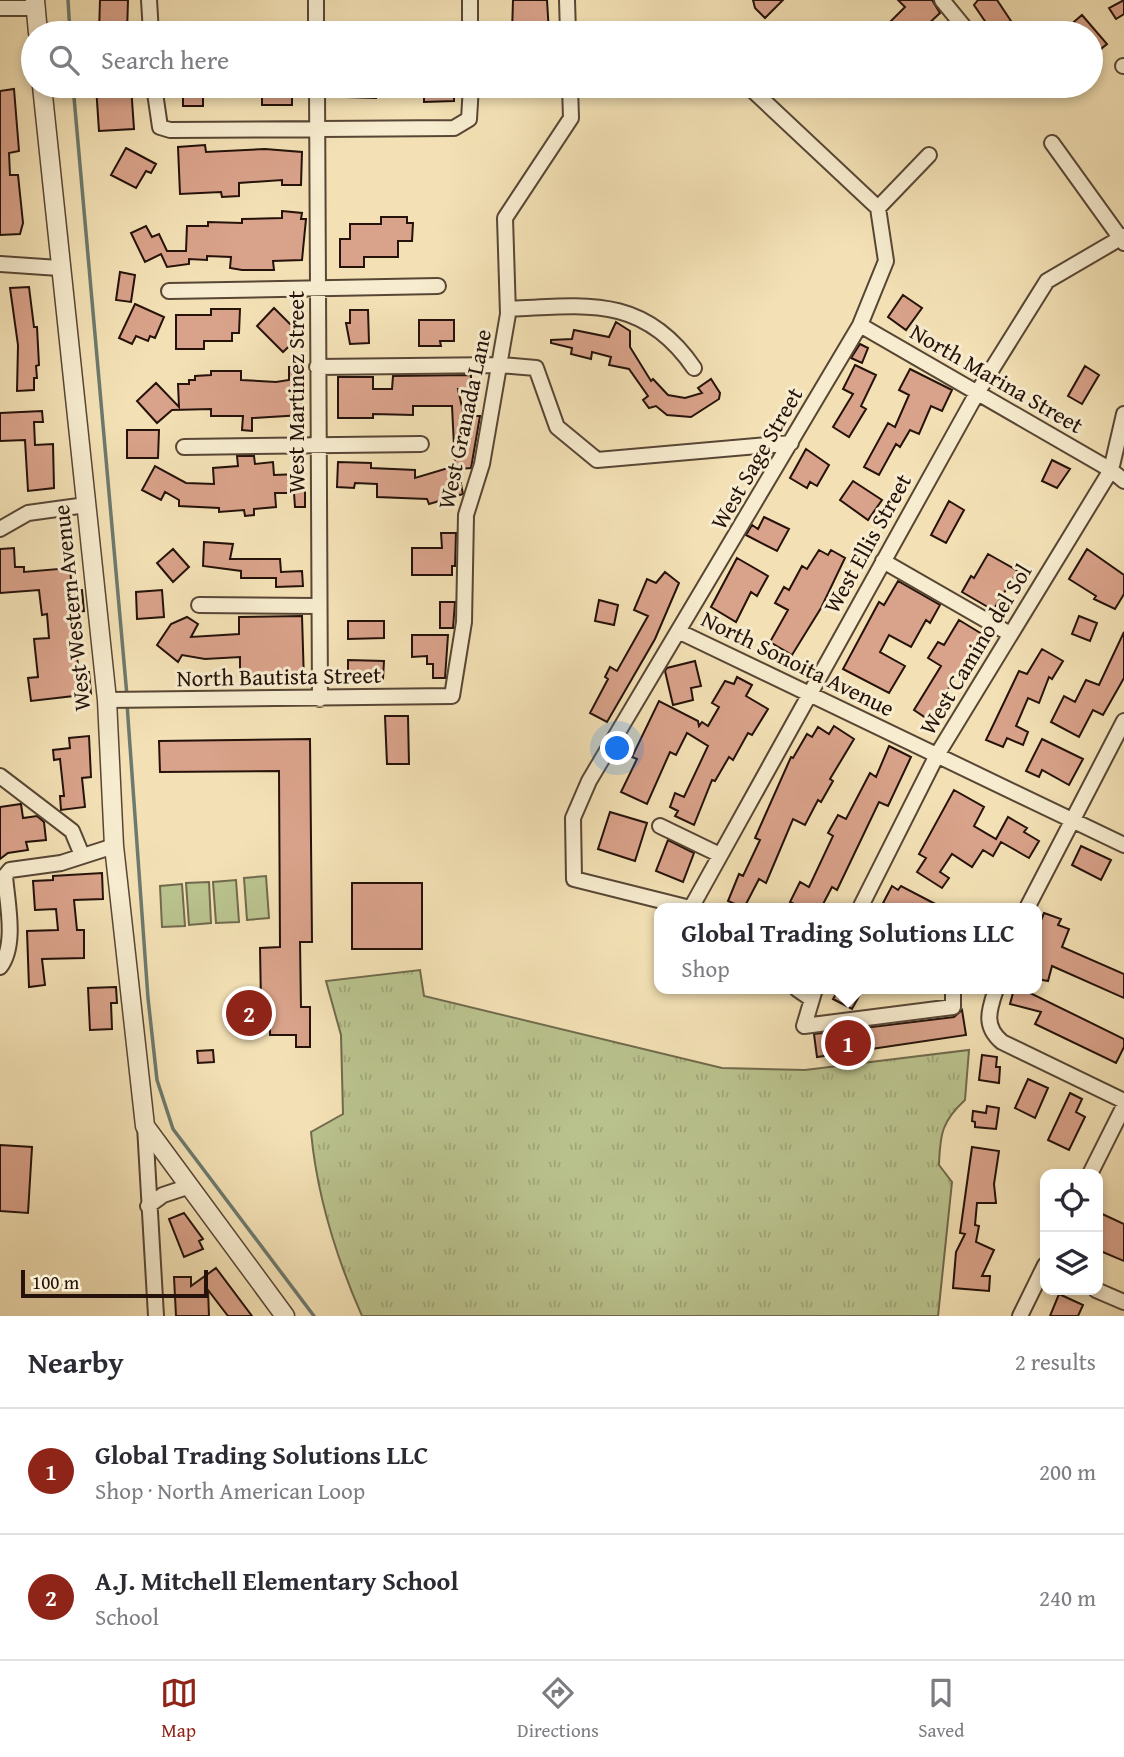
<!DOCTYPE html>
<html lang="en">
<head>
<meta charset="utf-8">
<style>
	:root { --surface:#fff; --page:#f2f2f3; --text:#2b2b33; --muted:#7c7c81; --line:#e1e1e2; --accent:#8f2418 }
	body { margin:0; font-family:"Gentium Book Plus",serif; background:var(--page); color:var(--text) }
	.controls { position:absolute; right:21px; bottom:21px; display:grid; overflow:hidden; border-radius:14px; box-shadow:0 4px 10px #0003 }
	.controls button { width:63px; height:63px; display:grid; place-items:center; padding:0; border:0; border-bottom:2px solid var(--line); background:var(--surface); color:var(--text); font:35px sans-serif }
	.scale { position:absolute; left:21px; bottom:18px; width:187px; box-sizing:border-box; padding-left:7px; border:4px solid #25120a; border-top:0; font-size:19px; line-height:24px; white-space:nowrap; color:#25120a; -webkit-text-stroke:5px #f7eccf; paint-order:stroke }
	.you { position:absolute; left:618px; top:749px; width:24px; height:24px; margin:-18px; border:5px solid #fff; border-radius:50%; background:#1a73e8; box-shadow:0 0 0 10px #1a73e833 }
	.badge { display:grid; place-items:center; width:46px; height:46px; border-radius:50%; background:var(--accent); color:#fff; font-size:23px; font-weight:700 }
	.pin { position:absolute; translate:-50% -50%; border:4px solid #fff; box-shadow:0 2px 7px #0006 }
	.popup { position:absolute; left:654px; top:903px; width:388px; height:91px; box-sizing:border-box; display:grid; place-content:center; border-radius:14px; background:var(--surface); filter:drop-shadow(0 2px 5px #0005); font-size:23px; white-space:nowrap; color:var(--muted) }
	.popup b { font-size:26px; color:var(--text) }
	.popup::after { content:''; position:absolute; left:50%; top:100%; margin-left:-14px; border:14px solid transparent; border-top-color:var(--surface) }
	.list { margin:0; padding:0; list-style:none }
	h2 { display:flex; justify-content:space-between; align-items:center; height:91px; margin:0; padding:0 28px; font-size:30px }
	h2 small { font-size:23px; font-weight:400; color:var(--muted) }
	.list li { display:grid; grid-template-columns:46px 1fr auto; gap:21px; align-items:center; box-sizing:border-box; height:126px; padding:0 28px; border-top:2px solid var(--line) }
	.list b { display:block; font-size:26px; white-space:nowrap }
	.list p { margin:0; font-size:23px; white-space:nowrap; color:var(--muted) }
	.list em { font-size:23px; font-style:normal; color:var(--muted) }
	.icon { flex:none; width:38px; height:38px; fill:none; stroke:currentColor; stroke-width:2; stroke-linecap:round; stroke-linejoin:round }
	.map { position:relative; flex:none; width:1124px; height:1316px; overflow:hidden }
	.search { position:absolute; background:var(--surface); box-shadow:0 4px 10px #0003; left:21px; right:21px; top:21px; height:77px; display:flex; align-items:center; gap:18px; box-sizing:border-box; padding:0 24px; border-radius:38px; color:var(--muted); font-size:26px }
	.sheet { height:343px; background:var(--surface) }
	nav { display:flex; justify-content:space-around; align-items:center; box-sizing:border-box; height:98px; border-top:2px solid var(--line); background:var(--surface); font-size:19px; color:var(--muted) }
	nav a { display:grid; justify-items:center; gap:4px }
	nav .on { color:var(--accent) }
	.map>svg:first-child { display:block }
</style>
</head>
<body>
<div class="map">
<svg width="1124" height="1316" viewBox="0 0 1124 1316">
	<defs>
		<pattern id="grass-tufts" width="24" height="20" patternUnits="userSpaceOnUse" patternTransform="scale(1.75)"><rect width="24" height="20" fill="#bac38e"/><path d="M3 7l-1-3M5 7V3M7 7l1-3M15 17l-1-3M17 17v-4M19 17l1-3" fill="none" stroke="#a0a679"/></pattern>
	</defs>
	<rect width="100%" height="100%" fill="#f3e1b5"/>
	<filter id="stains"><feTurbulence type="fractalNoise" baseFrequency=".00286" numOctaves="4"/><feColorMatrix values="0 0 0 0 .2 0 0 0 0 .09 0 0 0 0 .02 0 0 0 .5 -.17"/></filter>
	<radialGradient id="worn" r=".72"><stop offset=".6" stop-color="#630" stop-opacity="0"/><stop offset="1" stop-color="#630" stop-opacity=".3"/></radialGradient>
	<path fill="url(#grass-tufts)" stroke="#706a4c" stroke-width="2" d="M420 970 424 996 722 1068 805 1070 969 1050 965 1100C942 1121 940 1134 939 1165L952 1182 938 1316H362C336 1257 317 1196 311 1132L343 1114 341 1035 326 981Z"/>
	<path fill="#bac38e" stroke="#706a4c" stroke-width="2" d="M266 876 269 918 247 920 244 878Z
		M236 880 239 922 216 923 213 882Z
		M209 882 211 923 189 925 186 883Z
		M182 884 185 926 162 927 160 886Z"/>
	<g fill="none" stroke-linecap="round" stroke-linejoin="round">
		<path stroke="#6c796d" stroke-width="3.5" d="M68 0 70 33
			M73 86 127 696
			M127 704 148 998 157 1080 173 1129 314 1316"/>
	</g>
	<path fill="#d9a28a" stroke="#25120a" stroke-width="2" d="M100 0H128L127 33H99Z
		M513 0H547L549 33H512Z
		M753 0H783L765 18 755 8Z
		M898 0H932L940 13 926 26 932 33H879L905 7Z
		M978 0H997L1019 33H993L974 5Z
		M1124 0V14L1116 19 1109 8Z
		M1082 15 1107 44 1091 57V33H1061Z
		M96 86H131L134 129 99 131Z
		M183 86H203V106H183Z
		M262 86H292V105H262Z
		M346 86H377L376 98 346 97Z
		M424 86H454V101L424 102Z
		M14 89 19 151 9 153 10 175H18L23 223 20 234 0 235V91Z
		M205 145 206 152 265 149 302 152 301 185H282V180L239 183V196L222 197 221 192 180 194 178 147Z
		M126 148 156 164 151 173 146 171 136 188 111 175Z
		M282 211 302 213 301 219H306L302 260 273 261 274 270H242L230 268 231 257 207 256V260L189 259V264L167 267 161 254 145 262 131 233 146 226 152 237 159 234 167 251H186L187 226H208V222L242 223V219L282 218Z
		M381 217H407V223H413L412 241H398V257H364V267H340V239H350V224H381Z
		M120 272 135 275 131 302 116 300Z
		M29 287 34 327H37L39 365 36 366 37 378H34V390L17 391 18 345 10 288Z
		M903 295 922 308 906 330 888 317Z
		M135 304 164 317 155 338 150 336 148 341 136 336 132 344 119 338Z
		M274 308 301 335 283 352 257 326Z
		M211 309H240L239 333H232V341H204V349H176V315H211Z
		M350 310H368L369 343 350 344 346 323H350Z
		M419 320H454V341H440L441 346H419Z
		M616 322 630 331V347L651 381 653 379 668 395 685 398 702 393 698 388 711 379 720 393 719 399 691 417 667 415 656 406 649 408 643 400 648 396 629 369 609 365 611 357 592 352 591 359 571 354 572 348 551 343V340L572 339 574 330 609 337Z
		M860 344 868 348 862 363 851 358Z
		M855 365 876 375 861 406 866 409 849 437 833 427 853 394 843 389Z
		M1085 366 1099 375 1082 404 1068 396Z
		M289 367H303L302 415 252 418V431L242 430 243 416H211V409L172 410 157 423 137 401 156 383 179 407 178 384H189V380H195V376L211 375V371H241V380L276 382 289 380Z
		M910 369 952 390 942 411 931 406 919 434 910 430 900 447 896 444 879 475 864 467 888 423 895 427 909 395 899 390Z
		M471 375V389H458L464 416H480L471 468 458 469 463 494 429 504 427 499 377 497V484L355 483 354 488 337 487 338 462 371 463V468L415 470V478L455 466 452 406H413V415L373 414V418H338V377H373V389H392L393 376Z
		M42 411 43 422H34L35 445 53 444 54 488 28 491 25 440 0 441V413Z
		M127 430H159L158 458H127Z
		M806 449 829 465 817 486 810 482 807 488 790 478Z
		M237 456H254L255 464 273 462 274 475 299 474V488H305V507H295L294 493H275L276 507 254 509V515L245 516 244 510 219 512V508L179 506V500L165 492 161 500 142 490 155 466 186 483 214 484 213 468 238 466Z
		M1052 460 1070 469 1057 488 1042 481Z
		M853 481 882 500 868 520 840 500Z
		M949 501 964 510 946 543 931 535Z
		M764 517 789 529 777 551 746 535 752 525 758 529Z
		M441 533H456L455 566H452V575H412V548H442Z
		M204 542 233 544 230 559H280L281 572 302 571 303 586 276 587V578H241V571L203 566Z
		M14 548 15 567H24V572L70 568 72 591 82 590 84 611 74 612V632L79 673 89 672 91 694 31 701 28 678 38 677 34 639 49 638 47 614 42 615 39 590 0 593V549Z
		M173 549 189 567 173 582 157 563Z
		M1087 549 1124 575V594L1115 609 1094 599 1096 596 1069 579Z
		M819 550 828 555 831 550 845 558 821 608 792 655 770 642 788 610 775 603 784 587 789 590 802 566 807 569Z
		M988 554 1018 571 993 610 962 592 971 576 974 578Z
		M737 558 768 576 757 596 751 592 736 622 711 607Z
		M665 572 679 583 655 639 607 722 590 713 608 679 605 677 610 667 617 671 648 616 634 610 647 579 656 583Z
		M898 581 940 605 930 623 926 620 911 647 889 635 880 652 905 666 889 693 843 669 879 602 884 605Z
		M162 590 164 617 137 619 136 592Z
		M599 600 618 605 614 625 595 621Z
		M440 602H455L453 628H440Z
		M302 616 304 682 275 683 274 674 240 675V657L205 659 182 655 178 662 157 645 171 624 187 617 198 624 191 637 239 634V617Z
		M1079 616 1097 623 1090 641 1072 634Z
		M959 620 982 634 929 720 914 710 941 666 928 658 938 642 944 645Z
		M348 621H384V638L348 639Z
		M1124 632V678L1103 715 1093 710 1079 737 1051 722 1064 696 1075 702 1086 680 1099 685Z
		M412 635H448L445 678H433V664H427V656L412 657Z
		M1042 649 1063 661 1052 679 1049 677 1039 703 1028 698 1016 726 1028 732 1023 745 1007 738 1003 747 986 740 1019 671 1027 674Z
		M348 660 384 661 383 679 348 678Z
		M695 661 701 686 691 688 693 700 673 705 665 671 667 668Z
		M737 677 752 685 746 696 768 709 752 735 748 733 733 760 729 757 715 781 712 780 694 825 675 816 678 811 670 807 675 793 684 797 708 746 687 733 676 755 670 752 647 804 621 792 637 759 632 757 659 701 698 721 699 726 702 722 708 726 719 707 712 703 725 681 734 684Z
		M385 716H408L409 764H387Z
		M834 726 854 739 830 779 833 781 821 802 818 800 805 825 793 819 766 883 759 879 744 908 728 901 739 874 743 876 760 840 755 838 791 757 793 758 807 734 812 737 818 727 829 734Z
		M89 736 91 777 82 778 85 807 61 810 60 796H64L60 759 54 760 53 750 70 748 69 738Z
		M310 739 312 942H300L301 1007H310V1047H296V1035H270V1004H261L260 948 280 947 279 771 160 772 159 741Z
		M1042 739 1083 759 1069 785 1042 770 1039 777 1026 771Z
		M889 746 911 757 888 806 879 802 837 890 832 887 821 908H802L790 902 800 882 809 887 833 836 828 833 838 815 846 819 870 773 876 777Z
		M954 790 984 807 974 826 996 839 1008 817 1027 828 1024 832 1039 841 1029 858 1001 842 993 856 983 850 972 867 952 854 940 872 949 878 942 888 917 872 926 858 919 854Z
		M21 804 23 818 37 816 44 822 46 840 26 842 28 850 8 853 0 859V807Z
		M610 812 647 823 635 861 598 849Z
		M668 840 694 853 683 882 656 871Z
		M1081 846 1111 860 1101 880 1072 865Z
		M102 873 103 899 74 900 77 930H84V958L42 959 45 985 29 987 27 931 58 930 56 909 35 910 33 881 53 880V876Z
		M352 883H422V949H352Z
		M892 886 898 890 901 886 943 908H893L883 903Z
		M1044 913 1061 919 1058 925 1069 929 1062 947 1124 974V998L1052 966 1048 981 1037 979V930Z
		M116 987 117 1003H111L112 1029 90 1030 88 988Z
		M839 989H863L852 1009 833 999Z
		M1014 989H1022L1124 1039V1047L1116 1063 1035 1024 1041 1012 1010 1004Z
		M962 1010 966 1035 817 1057 814 1034 954 1017Z
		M213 1050 214 1062 198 1063 197 1051Z
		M982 1055 997 1057 996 1067H1000L999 1083 979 1080Z
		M1028 1079 1048 1088 1035 1118 1015 1108Z
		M1070 1093 1082 1099 1076 1112 1085 1117 1069 1150 1048 1140Z
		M987 1106 999 1108 996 1129 975 1127V1122L972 1121 973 1111 986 1113Z
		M0 1145 32 1147 28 1213 0 1211Z
		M972 1147 999 1151 994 1184 996 1203H977L975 1225 979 1226 976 1242 994 1250 982 1276H990L989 1291 953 1288 956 1252 965 1234 960 1233Z
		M1098 1212 1124 1224V1261L1098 1250Z
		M184 1213 203 1239 199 1241 203 1249 184 1257 169 1219Z
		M216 1268 252 1316H228L208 1290 209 1316H176L174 1277H191V1286Z
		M1059 1294 1083 1305 1078 1316H1050Z"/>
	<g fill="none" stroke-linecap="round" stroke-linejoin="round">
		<g stroke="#584635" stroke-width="18">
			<path id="minor" d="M149 0 151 33
				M316 0V33
				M470 0V33
				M567 0 568 33
				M942 0 969 33
				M0 8H35
				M1123 66H1124
				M154 86 160 127 170 130 454 128 469 119 471 86
				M317 86 320 699
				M748 86 878 208
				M1052 143 1124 243
				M0 264 59 268
				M169 291 438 286
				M508 309C586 305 644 295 694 368
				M860 325 1111 470 1124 481
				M317 367 501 365 536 368 557 427 597 460 791 443
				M184 447 421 444
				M0 529 28 513 86 505
				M883 561 1010 634
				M199 605 317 606
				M680 632 1124 845
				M107 700 452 696 464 622 466 515 482 464 508 314 505 218 571 118 570 86
				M0 776 72 831 82 855
				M660 826 720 855
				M690 908 574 879 573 818 589 781 860 325 886 261 878 208 929 155
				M691 908 977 393 1047 281 1124 236
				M860 908 937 755 1111 470 1124 414
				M1027 908 1124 721
				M0 967C17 945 7 902 5 876L10 870 61 863 114 846
				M797 989 810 998
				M815 989 804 1026 953 1007V989
				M996 989C989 1010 983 1026 1002 1042L1124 1101
				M145 1126 156 1316
				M1090 1174 1124 1106
				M148 1206 163 1195 190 1186
				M1096 1290 1124 1302
				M1020 1316 1045 1265"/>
		</g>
		<g stroke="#584635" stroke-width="21">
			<path id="tertiary" d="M35 0 38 33
				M42 86 107 700 114 846 145 1126 285 1316"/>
		</g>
		<use href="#minor" stroke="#f7eccf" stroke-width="14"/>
		<use href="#tertiary" stroke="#f7eccf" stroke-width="18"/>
	</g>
	<g text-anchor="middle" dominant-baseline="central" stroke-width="6" stroke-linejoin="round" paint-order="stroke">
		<g font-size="23" fill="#25120a" stroke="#f7eccf">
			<text transform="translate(997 378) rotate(30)">North Marina Street</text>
			<text transform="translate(295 392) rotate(-90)">West Martinez Street</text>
			<text transform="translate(464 419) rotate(-78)">West Granada Lane</text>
			<text transform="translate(756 458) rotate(-60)">West Sage Street</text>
			<text transform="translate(867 543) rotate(-61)">West Ellis Street</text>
			<text transform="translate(71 608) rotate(-96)">West Western Avenue</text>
			<text transform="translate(975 649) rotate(-59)">West Camino del Sol</text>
			<text transform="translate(798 663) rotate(26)">North Sonoita Avenue</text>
			<text transform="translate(279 676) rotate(-1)">North Bautista Street</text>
		</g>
	</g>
	<rect width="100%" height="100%" filter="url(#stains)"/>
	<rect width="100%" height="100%" fill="url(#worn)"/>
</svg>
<div class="controls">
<button><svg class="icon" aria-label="locate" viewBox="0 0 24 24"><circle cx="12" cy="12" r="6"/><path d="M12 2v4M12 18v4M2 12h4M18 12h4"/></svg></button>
<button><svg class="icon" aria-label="layers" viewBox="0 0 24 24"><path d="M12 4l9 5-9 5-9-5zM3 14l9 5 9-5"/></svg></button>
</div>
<div class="scale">100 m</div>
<div class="you"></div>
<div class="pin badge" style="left:848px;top:1043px">1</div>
<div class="popup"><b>Global Trading Solutions LLC</b>Shop</div>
<div class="pin badge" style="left:249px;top:1013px">2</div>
<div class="search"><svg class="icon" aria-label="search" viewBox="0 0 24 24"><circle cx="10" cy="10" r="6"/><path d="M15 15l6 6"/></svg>Search here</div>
</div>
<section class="sheet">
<h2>Nearby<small>2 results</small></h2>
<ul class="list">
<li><span class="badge">1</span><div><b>Global Trading Solutions LLC</b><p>Shop · North American Loop</p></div><em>200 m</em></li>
<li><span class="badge">2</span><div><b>A.J. Mitchell Elementary School</b><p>School</p></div><em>240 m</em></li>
</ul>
</section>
<nav>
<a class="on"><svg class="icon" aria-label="map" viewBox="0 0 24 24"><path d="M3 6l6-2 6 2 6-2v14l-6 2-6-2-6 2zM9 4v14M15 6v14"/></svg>Map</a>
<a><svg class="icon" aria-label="directions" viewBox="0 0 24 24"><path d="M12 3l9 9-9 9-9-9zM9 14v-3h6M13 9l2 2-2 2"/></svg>Directions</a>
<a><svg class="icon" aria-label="saved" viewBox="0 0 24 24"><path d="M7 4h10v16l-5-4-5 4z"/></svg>Saved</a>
</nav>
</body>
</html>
